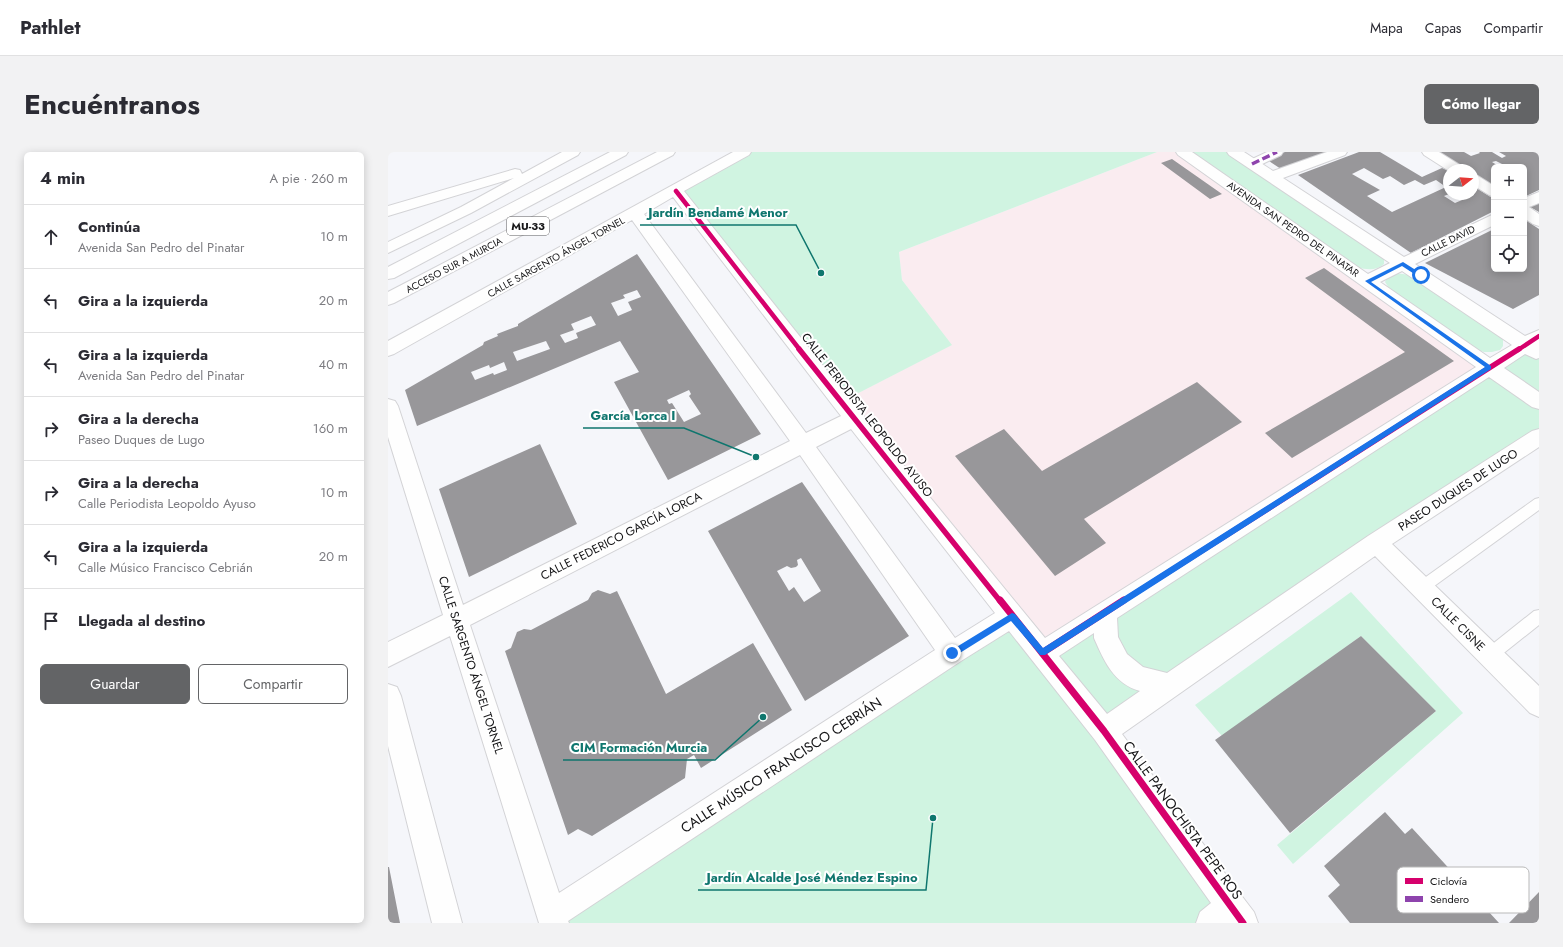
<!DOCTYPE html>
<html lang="es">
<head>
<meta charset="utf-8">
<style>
	:root { --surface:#fff; --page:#f2f2f3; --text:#2b2b33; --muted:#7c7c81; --line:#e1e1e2; --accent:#636466 }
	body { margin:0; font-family:Jost,sans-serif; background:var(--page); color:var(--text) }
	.controls { position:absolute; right:12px; top:12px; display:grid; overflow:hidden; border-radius:6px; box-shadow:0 2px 10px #0003 }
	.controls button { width:36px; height:36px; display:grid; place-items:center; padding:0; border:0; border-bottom:1px solid var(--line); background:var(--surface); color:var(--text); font:20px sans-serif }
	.compass { position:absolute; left:1055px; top:12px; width:36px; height:36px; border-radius:50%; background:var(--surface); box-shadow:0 2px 10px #0003; rotate:73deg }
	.stop { position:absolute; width:12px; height:12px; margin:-9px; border:3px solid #1a73e8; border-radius:50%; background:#fff }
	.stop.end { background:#1a73e8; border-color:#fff; box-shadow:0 1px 4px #0008 }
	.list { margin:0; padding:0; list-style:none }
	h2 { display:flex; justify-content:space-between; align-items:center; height:52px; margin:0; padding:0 16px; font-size:17px }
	h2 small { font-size:13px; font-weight:400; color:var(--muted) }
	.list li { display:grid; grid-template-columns:26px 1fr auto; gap:12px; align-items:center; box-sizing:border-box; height:64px; padding:0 16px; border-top:1px solid var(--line) }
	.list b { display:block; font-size:15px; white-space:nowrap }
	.list p { margin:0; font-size:13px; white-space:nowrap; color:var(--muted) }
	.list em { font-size:13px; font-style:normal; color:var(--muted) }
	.actions { display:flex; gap:8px; padding:12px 16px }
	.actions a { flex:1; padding:9px 0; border:1px solid var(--accent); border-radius:6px; text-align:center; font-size:14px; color:var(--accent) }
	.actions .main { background:var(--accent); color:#fff }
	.icon { flex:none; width:22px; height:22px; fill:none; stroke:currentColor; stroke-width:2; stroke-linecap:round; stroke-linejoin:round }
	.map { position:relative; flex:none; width:1151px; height:771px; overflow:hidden; border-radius:6px }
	header { display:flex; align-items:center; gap:24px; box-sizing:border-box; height:56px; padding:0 20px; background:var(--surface); border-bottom:1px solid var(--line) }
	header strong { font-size:19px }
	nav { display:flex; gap:22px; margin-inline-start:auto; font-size:14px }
	.intro { display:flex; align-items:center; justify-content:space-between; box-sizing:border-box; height:96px; padding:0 24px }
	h1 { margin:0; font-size:28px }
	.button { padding:10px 18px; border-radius:6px; background:var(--accent); color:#fff; font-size:14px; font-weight:700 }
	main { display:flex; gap:24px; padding:0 24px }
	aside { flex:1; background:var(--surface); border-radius:6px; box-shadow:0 2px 10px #0003 }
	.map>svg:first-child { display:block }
</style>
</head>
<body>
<header>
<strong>Pathlet</strong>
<nav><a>Mapa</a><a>Capas</a><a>Compartir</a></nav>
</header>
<div class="intro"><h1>Encuéntranos</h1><a class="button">Cómo llegar</a></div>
<main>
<aside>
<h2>4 min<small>A pie · 260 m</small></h2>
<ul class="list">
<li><svg class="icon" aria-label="ahead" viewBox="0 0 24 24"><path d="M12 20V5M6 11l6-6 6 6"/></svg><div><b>Continúa</b><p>Avenida San Pedro del Pinatar</p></div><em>10 m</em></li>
<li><svg class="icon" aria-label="left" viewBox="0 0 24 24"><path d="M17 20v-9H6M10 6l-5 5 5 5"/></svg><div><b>Gira a la izquierda</b></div><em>20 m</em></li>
<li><svg class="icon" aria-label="left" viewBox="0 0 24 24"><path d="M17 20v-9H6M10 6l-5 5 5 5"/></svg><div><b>Gira a la izquierda</b><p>Avenida San Pedro del Pinatar</p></div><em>40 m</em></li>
<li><svg class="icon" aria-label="right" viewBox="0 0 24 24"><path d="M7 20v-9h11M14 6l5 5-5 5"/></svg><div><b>Gira a la derecha</b><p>Paseo Duques de Lugo</p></div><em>160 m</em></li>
<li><svg class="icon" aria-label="right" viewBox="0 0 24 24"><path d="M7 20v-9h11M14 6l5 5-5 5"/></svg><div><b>Gira a la derecha</b><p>Calle Periodista Leopoldo Ayuso</p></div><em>10 m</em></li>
<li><svg class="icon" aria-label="left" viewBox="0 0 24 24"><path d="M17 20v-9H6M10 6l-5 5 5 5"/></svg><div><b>Gira a la izquierda</b><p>Calle Músico Francisco Cebrián</p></div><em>20 m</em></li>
<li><svg class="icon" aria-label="arrive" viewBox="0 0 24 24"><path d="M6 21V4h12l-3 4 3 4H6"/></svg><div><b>Llegada al destino</b></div></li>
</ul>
<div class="actions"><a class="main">Guardar</a><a>Compartir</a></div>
</aside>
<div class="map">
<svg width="1151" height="771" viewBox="0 0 1151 771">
	<rect width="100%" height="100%" fill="#f5f6fa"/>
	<path fill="#faecf0" d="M769 0H795L1101 215 654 501 453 250 563 193 514 128 511 100Z"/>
	<path fill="#d0f4e1" d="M356 0H769L511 100 514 128 564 193 453 250 288 39Z
		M802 0H840L993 102 996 107V112C988 119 979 118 969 115Z
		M1007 121 1022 123 1111 182 1115 188V194L1112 198 1104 200H1096L1086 197 1003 139 997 130 999 126Z
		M1151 184V285L716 579 843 753 823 771H166L624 464 654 500Z
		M963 440 1075 561 905 712 889 693 1048 559 973 484 834 584 807 553Z"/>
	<path fill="#98979a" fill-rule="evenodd" d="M897 0H939L893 17 878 7Z
		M971 0H992L1034 25 1054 16 1061 19V42L1056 44 1067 51 1086 43 1085 34 1106 47V59L1023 101 910 23ZM976 16 995 27 1002 24 1016 33 1027 28 1036 33 1048 28 1058 35 1004 60 979 44 992 38 964 22Z
		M1050 0H1076L1083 4 1092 1 1091 0H1104L1114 6 1118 4 1111 0H1151V38L1136 45V15H1120L1108 9 1104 10 1112 15H1106V34L1085 21V18H1079Z
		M784 7 834 42 822 47 773 11Z
		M1151 51V60L1142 55Z
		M1136 67 1151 77V143L1125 157 1037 111 1106 77V117H1136Z
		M249 102 373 282 280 328 226 230 251 220 232 189 29 274 17 238 95 193 96 190 110 184 109 182 130 174V172ZM249 138 253 145 240 150 244 158 230 164 223 151 237 146 235 143ZM203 164 208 173 188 181 190 186 177 191 172 183 186 178 183 172ZM158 189 162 197 129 209 125 200ZM116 210 119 218 106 223 105 221 87 228 83 220 101 213 102 216ZM301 238 303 242 301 244 313 262 296 270 284 251 281 252 279 248Z
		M936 116 1066 209 904 306 877 281 1017 200 917 126Z
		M809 230 854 270 696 367 718 391 667 424 567 304 616 277 654 319Z
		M152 292 189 372 81 425 51 337Z
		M414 330 521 484 417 549 320 379ZM413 406 433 439 416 450 406 435 401 439 389 419 399 414 403 416 408 415 410 413 409 408Z
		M210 438 222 442 229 439 278 542 365 491 404 558 313 616 306 603 299 607 297 626 204 684 190 677 180 683 117 499 123 496 129 480 136 477 143 478 200 448 204 441Z
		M973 484 1048 559 902 681 827 588Z
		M997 660 1017 682 1024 676 1111 771H962L940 744 952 733 936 714Z
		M0 715H1L12 771H0Z
		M1151 740V771H1121Z"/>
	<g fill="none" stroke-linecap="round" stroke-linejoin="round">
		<g stroke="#d3d3d6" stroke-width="2">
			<path id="service" d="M1151 346V358L1038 440 1033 442 1028 440 1026 436 1028 432 1147 347Z
				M1151 458V473L1107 508 1102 510 1097 508 1095 503 1097 498 1146 459Z"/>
		</g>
		<g stroke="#d3d3d6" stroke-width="2">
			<path id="pedestrian" d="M879 0H895L893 3 868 15H860L858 12 860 9Z"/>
		</g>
		<g stroke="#d3d3d6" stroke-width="2">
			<path id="minor" d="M174 0H192L190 3 83 61 0 101V90L73 55 126 26 0 64V54L127 17 132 18 134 22Z
				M345 0H363L361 3 296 39 460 245 657 486 1088 215 790 3 788 0H804L980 122 1002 111 841 3 839 0H856L885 19 939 0H959L957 3 895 26 1016 105 1106 62V73L1027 112 1137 184 1151 178V206L1148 207 1137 202 1116 216 1151 240V257L1144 255 1101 225 729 466 730 485 739 502 755 515 779 521 980 384 1144 279 1151 277V295L1004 392 1151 534V565L1142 561 987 404 734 582 853 743 866 760 870 771H808L812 760 823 751 707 588 621 479 573 509 180 769 181 771H151L62 484 0 515V490L55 463 0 285V247L7 249 10 254 75 453 402 289 244 68 6 202 0 204V189ZM285 45 446 255 453 264 418 281 256 62ZM1014 119 1124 193 1102 206 992 130ZM463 277 607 461 567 486 428 295ZM412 303 547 498 171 741 82 473ZM706 481V486C716 509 726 532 752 539L719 562 671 504Z
				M1034 0H1051L1075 15 1077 18 1061 19 1036 3Z
				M1085 23 1090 24 1106 34V45L1101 43 1085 33Z
				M1151 40V51L1141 55 1151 62V74L1145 72 1136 66V46Z
				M0 532 9 535 13 544 74 771H44L0 594Z"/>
		</g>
		<g stroke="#d3d3d6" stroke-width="2">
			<path id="motorway" d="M222 0H240L238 3 6 126 0 127V115Z
				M269 0H287L285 3 6 151 0 153V140Z"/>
		</g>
		<use href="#service" fill="#fefefe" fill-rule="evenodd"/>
		<use href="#pedestrian" fill="#fefefe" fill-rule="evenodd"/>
		<use href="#minor" fill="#fefefe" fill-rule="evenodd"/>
		<use href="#motorway" fill="#fefefe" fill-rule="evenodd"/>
		<path stroke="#8e44ad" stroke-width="3.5" stroke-dasharray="8 3.5" stroke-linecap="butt" d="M864 12 889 0"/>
		<g stroke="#fff" stroke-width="6">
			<path id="cycleway-far2" d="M288 39 412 198
				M1130 198 1151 184"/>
		</g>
		<g stroke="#fff" stroke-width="8">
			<path id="cycleway-far1" d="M411 197 612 449
				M735 449 1131 197"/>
		</g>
		<g stroke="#fff" stroke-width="10">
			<path id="cycleway" d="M612 448 716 579 855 771
				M654 501 736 448"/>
		</g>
		<use href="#cycleway-far2" stroke="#d6006c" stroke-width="4.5"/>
		<use href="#cycleway-far1" stroke="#d6006c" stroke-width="5.5"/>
		<use href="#cycleway" stroke="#d6006c" stroke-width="7"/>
	</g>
	<path fill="#1a73e8" d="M1015 110 1034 122V125H1031L1014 114 983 130 1103 214V217L657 503H652L623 469 567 504H562V499L624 461 627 462 655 496 1097 215 977 129Z"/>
	<g text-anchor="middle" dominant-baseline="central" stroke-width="4" stroke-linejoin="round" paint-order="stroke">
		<g font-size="10" fill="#151517" stroke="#fff">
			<text transform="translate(905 77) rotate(35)">AVENIDA SAN PEDRO DEL PINATAR</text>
			<text transform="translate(1060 89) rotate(-26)">CALLE DAVID</text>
			<text transform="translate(168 105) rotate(-29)">CALLE SARGENTO ÁNGEL TORNEL</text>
			<text transform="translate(66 113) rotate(-28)">ACCESO SUR A MURCIA</text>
		</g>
		<rect fill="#fff" stroke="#5b5b5d" stroke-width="1" x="119" y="65" width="42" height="18" rx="3"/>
		<g font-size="11" font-weight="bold" fill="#151517">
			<text x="140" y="74">MU-33</text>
		</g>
		<g font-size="12" fill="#151517" stroke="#fff">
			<text transform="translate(479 263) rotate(52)">CALLE PERIODISTA LEOPOLDO AYUSO</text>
			<text transform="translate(1070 338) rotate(-33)">PASEO DUQUES DE LUGO</text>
			<text transform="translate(233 384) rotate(-27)">CALLE FEDERICO GARCÍA LORCA</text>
			<text transform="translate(1070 472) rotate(45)">CALLE CISNE</text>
			<text transform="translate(83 513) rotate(72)">CALLE SARGENTO ÁNGEL TORNEL</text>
		</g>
		<g font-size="14" fill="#151517" stroke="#fff">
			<text transform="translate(393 613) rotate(-33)">CALLE MÚSICO FRANCISCO CEBRIÁN</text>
			<text transform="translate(795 668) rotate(54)">CALLE PANOCHISTA PEPE ROS</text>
		</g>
	</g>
	<rect x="1009" y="715" width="132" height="46" rx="6" fill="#fff" stroke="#b9b9b9" stroke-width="1"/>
	<rect x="1017" y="726" width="18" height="6" fill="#d6006c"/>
	<rect x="1017" y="744" width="18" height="6" fill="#8e44ad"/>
	<g font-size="11" fill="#151517">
		<text x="1042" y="733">Ciclovía</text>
		<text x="1042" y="751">Sendero</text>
	</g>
	<path fill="none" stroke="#0f766e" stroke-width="1.5" d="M433 121L408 73H252M368 305L296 276H195M375 565L327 608H175M545 666L538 738H310"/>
	<g fill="#0f766e" stroke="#fff" stroke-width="1.5">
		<circle cx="433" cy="121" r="4"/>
		<circle cx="368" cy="305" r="4"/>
		<circle cx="375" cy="565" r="4"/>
		<circle cx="545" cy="666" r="4"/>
	</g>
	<g font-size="13" text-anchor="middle" font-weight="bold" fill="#0f766e" stroke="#fff" stroke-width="4" stroke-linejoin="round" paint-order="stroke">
		<text x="330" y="65">Jardín Bendamé Menor</text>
		<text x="245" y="268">García Lorca I</text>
		<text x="251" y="600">CIM Formación Murcia</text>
		<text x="424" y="730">Jardín Alcalde José Méndez Espino</text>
	</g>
</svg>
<div class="controls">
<button>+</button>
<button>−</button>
<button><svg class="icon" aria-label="locate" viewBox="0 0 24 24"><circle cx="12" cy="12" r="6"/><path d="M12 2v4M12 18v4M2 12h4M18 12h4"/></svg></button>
</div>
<svg class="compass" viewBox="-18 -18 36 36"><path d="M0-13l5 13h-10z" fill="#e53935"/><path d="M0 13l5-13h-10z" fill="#7c7c81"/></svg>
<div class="stop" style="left:1033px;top:123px"></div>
<div class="stop end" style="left:564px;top:501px"></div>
</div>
</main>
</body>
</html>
